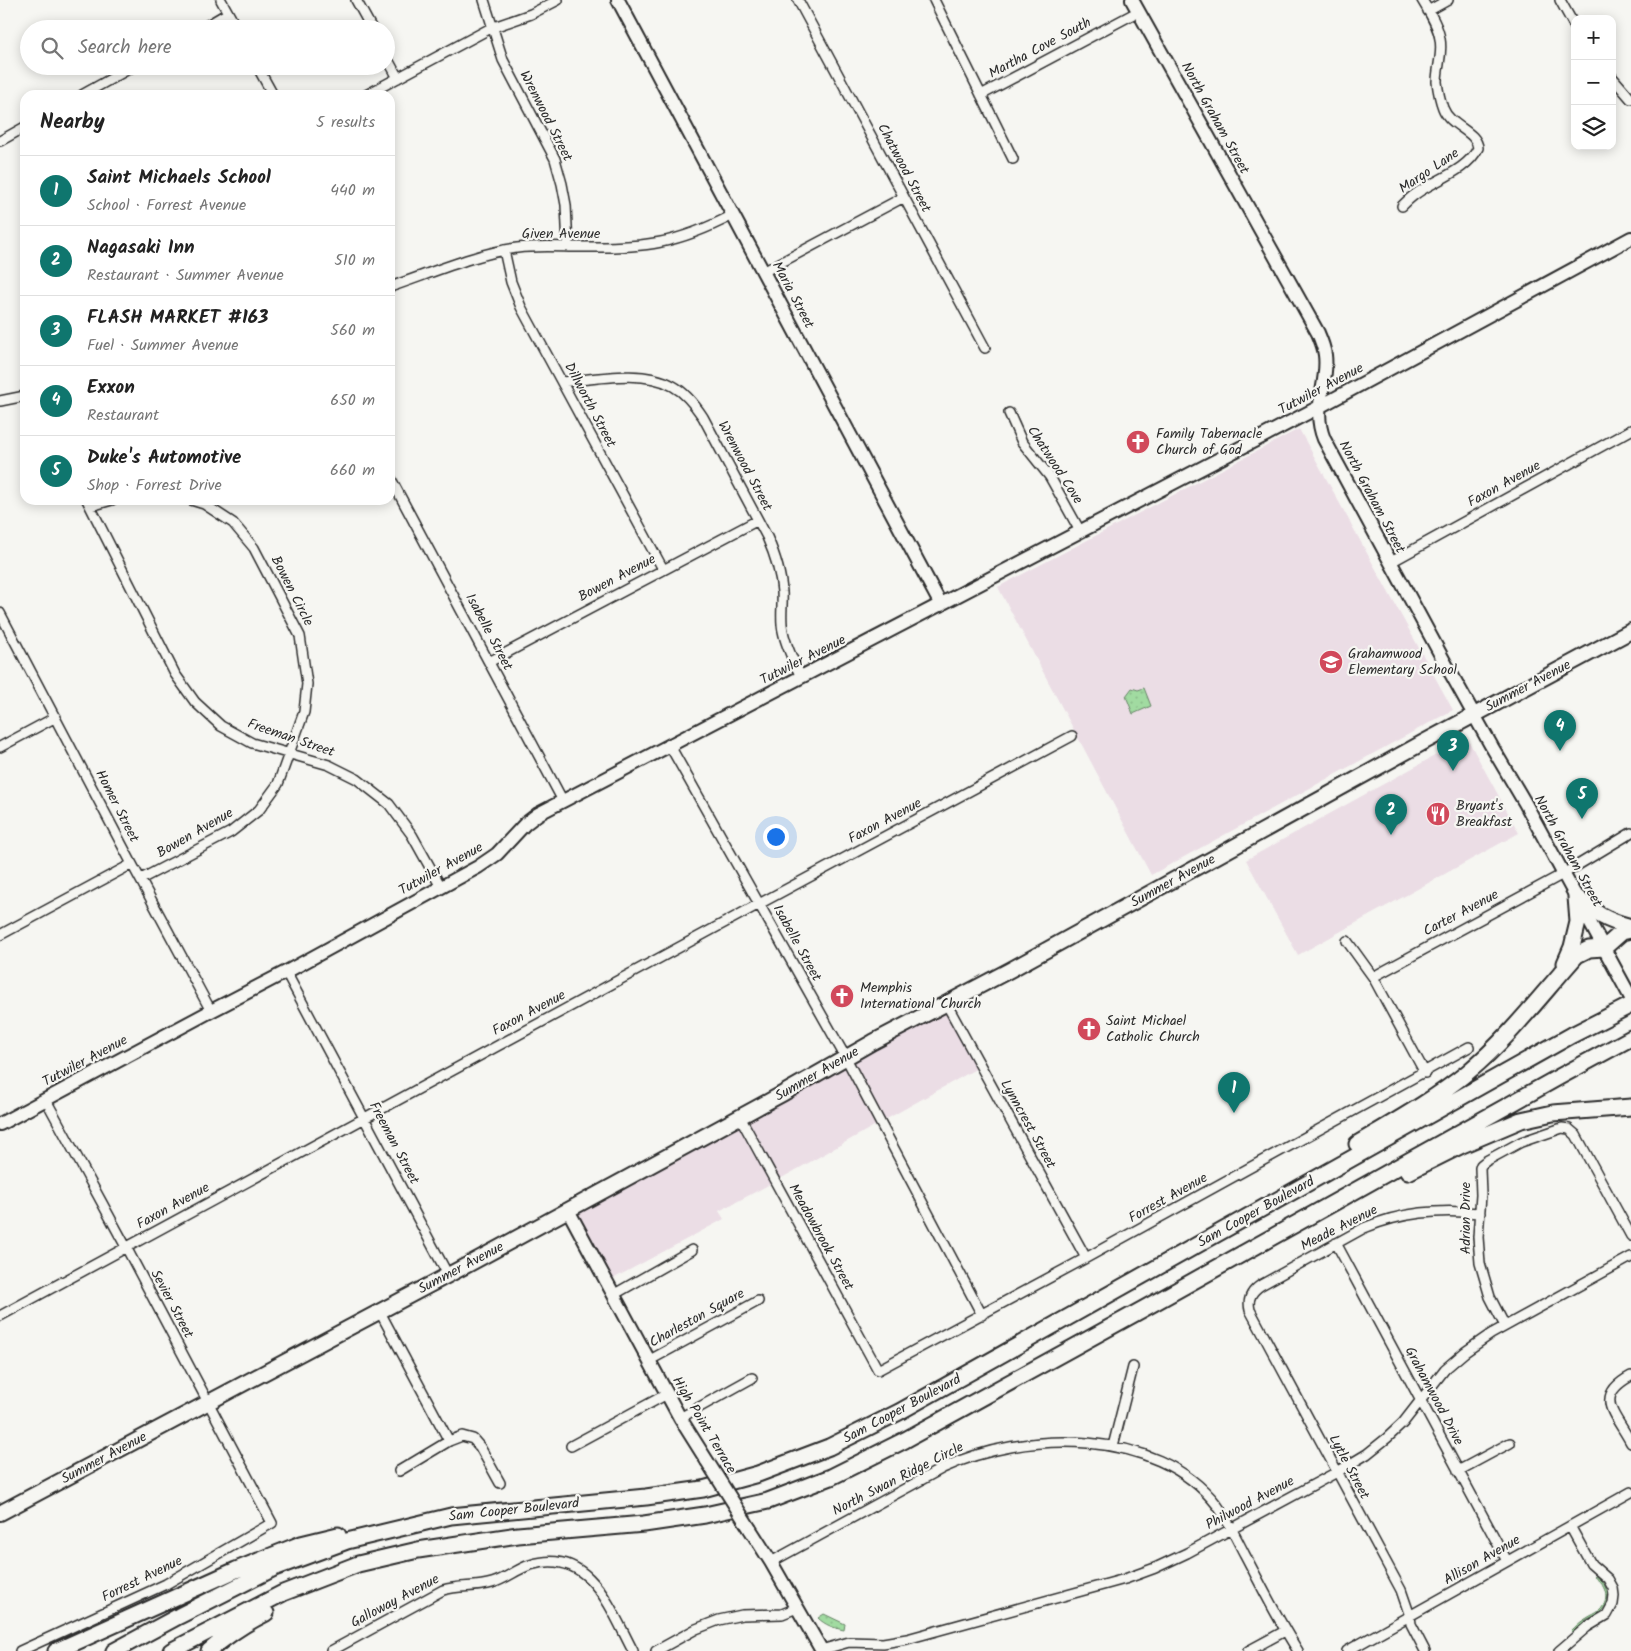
<!DOCTYPE html>
<html lang="en">
<head>
<meta charset="utf-8">
<style>
	:root { --surface:#fff; --page:#f2f2f2; --text:#222; --muted:#767676; --line:#e0e0e0; --accent:#0f766e }
	body { margin:0; font-family:Kalam,sans-serif; background:var(--page); color:var(--text) }
	.controls { position:absolute; right:15px; top:15px; display:grid; overflow:hidden; border-radius:10px; box-shadow:0 2px 12px #0003 }
	.controls button { width:45px; height:45px; display:grid; place-items:center; padding:0; border:0; border-bottom:1px solid var(--line); background:var(--surface); color:var(--text); font:25px sans-serif }
	.you { position:absolute; left:775px; top:836px; width:18px; height:18px; margin:-12px; border:4px solid #fff; border-radius:50%; background:#1a73e8; box-shadow:0 0 0 8px #1a73e833 }
	.badge { display:grid; place-items:center; width:32px; height:32px; border-radius:50%; background:var(--accent); color:#fff; font-size:16px; font-weight:700 }
	.pin { position:absolute; translate:-50% -41px; filter:drop-shadow(0 1px 2px #0008) }
	.pin::after { content:''; position:absolute; top:26px; width:18px; height:15px; background:inherit; clip-path:polygon(0 0,100% 0,50% 100%) }
	.list { margin:0; padding:0; list-style:none }
	h2 { display:flex; justify-content:space-between; align-items:center; height:65px; margin:0; padding:0 20px; font-size:21px }
	h2 small { font-size:16px; font-weight:400; color:var(--muted) }
	.list li { display:grid; grid-template-columns:32px 1fr auto; gap:15px; align-items:center; box-sizing:border-box; height:70px; padding:0 20px; border-top:1px solid var(--line) }
	.list b { display:block; font-size:19px; white-space:nowrap }
	.list p { margin:0; font-size:16px; white-space:nowrap; color:var(--muted) }
	.list em { font-size:16px; font-style:normal; color:var(--muted) }
	.icon { flex:none; width:28px; height:28px; fill:none; stroke:currentColor; stroke-width:2; stroke-linecap:round; stroke-linejoin:round }
	.map { position:relative; flex:none; width:1631px; height:1651px; overflow:hidden }
	.search { position:absolute; background:var(--surface); box-shadow:0 2px 12px #0003; left:20px; top:20px; width:375px; height:55px; display:flex; align-items:center; gap:12px; box-sizing:border-box; padding:0 18px; border-radius:28px; color:var(--muted); font-size:19px }
	.panel { position:absolute; background:var(--surface); box-shadow:0 2px 12px #0003; left:20px; top:90px; width:375px; height:415px; border-radius:15px }
	.map>svg:first-child { display:block }
</style>
</head>
<body>
<div class="map">
<svg width="1631" height="1651" viewBox="0 0 1631 1651">
	<defs>
		<pattern id="grass-dots" width="8" height="8" patternUnits="userSpaceOnUse" patternTransform="scale(1.25)"><rect width="8" height="8" fill="#a1dba1"/><path d="M2 2h.1M6 6h.1" fill="none" stroke="#8bbc8b" stroke-width="1.8" stroke-linecap="round"/></pattern>
	</defs>
	<rect width="100%" height="100%" fill="#f6f6f2"/>
	<filter id="ink" filterUnits="userSpaceOnUse"><feTurbulence type="fractalNoise" baseFrequency=".02" numOctaves="2"/><feDisplacementMap in="SourceGraphic" scale="10" xChannelSelector="R" yChannelSelector="G"/><feConvolveMatrix kernelMatrix="1 2 1 2 8 2 1 2 1" color-interpolation-filters="sRGB"/></filter>
	<g filter="url(#ink)">
		<path fill="#ebdde5" d="M1299 429 1453 710 1151 875 998 587Z
			M1467 738 1519 833 1298 955 1246 860Z
			M946 1003 981 1066 778 1180 719 1211 724 1219 607 1282 568 1210Z"/>
		<path fill="url(#grass-dots)" stroke="#668366" d="M1132 688 1138 690 1144 688 1151 706 1133 714 1126 696Z
			M1595 1576C1608 1584 1613 1601 1600 1612 1596 1616 1591 1617 1586 1620 1580 1624 1577 1629 1572 1632L1571 1631C1576 1626 1581 1621 1587 1618 1591 1615 1596 1614 1600 1610 1611 1599 1605 1584 1594 1577Z
			M824 1614 845 1624 844 1630C834 1628 825 1625 818 1618Z"/>
		<g fill="none" stroke-linecap="round" stroke-linejoin="round">
			<g stroke="#2b2b2b" stroke-width="12">
				<path id="street" d="M221 0 237 29
					M356 0 372 29
					M484 0 503 60 555 159 562 184 566 205 568 247
					M798 0 985 348
					M934 0 1013 159
					M1560 0 1575 27
					M1428 11 1448 0
					M201 29 228 13
					M386 56 398 78
					M257 66 273 95
					M1612 77 1631 99
					M82 95 134 66
					M366 95 491 28 531 14 558 0
					M981 95 1139 11
					M0 141 25 127
					M1402 206C1406 202 1411 197 1417 193 1435 180 1468 170 1478 148 1477 131 1450 127 1443 108 1440 100 1438 90 1437 82 1437 67 1443 54 1440 39 1438 25 1429 12 1422 0
					M504 250 511 282 521 307 663 569
					M763 272 904 197
					M390 287C429 274 477 253 517 248 538 245 561 247 582 247 644 248 677 244 733 215
					M562 382C596 379 643 369 673 386 686 393 695 405 703 417L767 537C775 555 781 573 782 592 783 605 780 618 783 631 786 647 794 662 801 677
					M0 401 25 396
					M1009 413 1022 442 1050 477 1080 531
					M390 477 563 801
					M87 500 175 674 195 702 221 726 252 743 329 765 357 779 389 804 412 835 441 887
					M91 506 112 500
					M1391 562 1631 430
					M0 613 132 864 211 1011
					M489 662 758 520
					M670 746 846 1058 982 1315
					M0 747 56 717
					M141 879 231 832 259 810 278 784 304 712 307 684 300 636 254 548 233 523 204 504 191 500
					M0 935 132 864
					M1347 941 1373 977 1425 1073
					M286 972 448 1275
					M1373 977 1563 874 1631 833
					M946 1003 1086 1258
					M740 1117 878 1370 1086 1258 1469 1047
					M1336 1243 1507 1561
					M613 1295 692 1250
					M380 1312 449 1441
					M0 1316 759 904 1072 736
					M1505 1326 1490 1297 1480 1263 1478 1237 1481 1195 1480 1168 1481 1165 1486 1161 1521 1142 1562 1128 1569 1129 1576 1135 1631 1236
					M650 1360 758 1301
					M1631 1376C1592 1397 1616 1414 1631 1443
					M680 1418 752 1378
					M571 1446 667 1394
					M1113 1446 1133 1367
					M399 1471 449 1441 462 1436 473 1439 480 1447 500 1483
					M1458 1471 1510 1443
					M771 1562 943 1468C1024 1430 1156 1427 1217 1505 1228 1520 1236 1538 1245 1555 1262 1587 1278 1620 1298 1651
					M821 1650 849 1642 883 1643 907 1639 1125 1579 1155 1568 1187 1553 1337 1472 1367 1454 1387 1438 1403 1423 1445 1369 1465 1352 1491 1334 1631 1257
					M20 1651 166 1584 272 1523 126 1247 46 1100
					M331 1651 443 1590C459 1585 476 1588 492 1583 506 1579 517 1569 530 1565 590 1546 611 1610 633 1651
					M656 1651 696 1629 719 1620 742 1615 782 1614 797 1608
					M1248 1651 1285 1631
					M1347 1651 1631 1492
					M1425 1651 1411 1624 1410 1616 1401 1590 1250 1310C1247 1298 1252 1291 1261 1285L1364 1228C1402 1212 1439 1209 1480 1213
					M1559 1651 1587 1627 1607 1615 1613 1604 1614 1596 1613 1588 1608 1579 1591 1564 1570 1526"/>
			</g>
			<g stroke="#2b2b2b" stroke-width="16">
				<path id="secondary" d="M618 0 941 605
					M1132 0 1318 333C1321 340 1324 347 1325 355 1329 385 1311 407 1324 439L1444 661 1492 747 1525 803 1631 998
					M0 1124 211 1011 286 972 478 867 497 854 525 824 538 814 1319 407 1631 238
					M568 1210 680 1418 707 1461
					M750 1529 771 1562 822 1651"/>
			</g>
			<g stroke="#2b2b2b" stroke-width="18">
				<path id="primary" d="M0 1513 469 1264 782 1094 873 1042 1010 970 1424 742 1631 631"/>
			</g>
			<g stroke="#2b2b2b" stroke-width="19">
				<path id="highway" d="M1576 897C1596 914 1605 920 1631 927
					M1565 963 1572 947 1578 922 1576 897
					M1357 1144C1394 1122 1435 1099 1468 1072 1509 1038 1542 994 1577 955L1589 949 1604 948 1622 932 1631 930
					M1408 1172 1462 1145 1521 1120 1553 1113 1631 1107
					M56 1651 236 1570 301 1544 338 1535
					M114 1651 179 1616 274 1568 347 1541 451 1516 646 1497 703 1489 758 1474 829 1447 899 1412 1572 1035 1631 1005
					M171 1651 283 1593 358 1564 418 1550 518 1535 644 1524 705 1515 768 1501 831 1477 905 1440 1145 1308 1559 1077 1631 1038
					M209 1651C226 1636 246 1623 266 1613"/>
			</g>
			<use href="#street" stroke="#f6f6f2" stroke-width="9"/>
			<use href="#secondary" stroke="#f6f6f2" stroke-width="12"/>
			<use href="#primary" stroke="#f6f6f2" stroke-width="14"/>
			<use href="#highway" stroke="#f6f6f2" stroke-width="15"/>
			<g stroke="#2b2b2b" stroke-width="16" stroke-linecap="butt">
				<path id="secondary-bridge" d="M707 1461 750 1529"/>
			</g>
			<use href="#secondary-bridge" stroke="#f6f6f2" stroke-width="12"/>
		</g>
	</g>
	<defs>
		<g id="church-disc" transform="scale(1.25)"><circle r="9.5" fill="#d1495b" stroke="#f6f6f2"/><path d="M-1.2-6h2.4v3.5h3.3v2.4h-3.3V6h-2.4V-.1h-3.3v-2.4h3.3Z" fill="#fff"/></g>
		<g id="school-disc" transform="scale(1.25)"><circle r="9.5" fill="#d1495b" stroke="#f6f6f2"/><path d="M0-5L7-2L0 1L-7-2ZM-4 1L0 2.5L4 1V4Q0 6-4 4Z" fill="#fff"/></g>
		<g id="restaurant-disc" transform="scale(1.25)"><circle r="9.5" fill="#d1495b" stroke="#f6f6f2"/><path d="M-5-6h1v4h1v-4h1v4h1v-4h1v5L-1.5 .5V6h-2V.5L-5-1ZM5-6V6H3V1.5H1.5Q1.5-4 5-6Z" fill="#fff"/></g>
	</defs>
	<g fill-rule="evenodd">
		<use href="#church-disc" x="1138" y="442"/>
		<use href="#school-disc" x="1331" y="662"/>
		<use href="#restaurant-disc" x="1438" y="814"/>
		<use href="#church-disc" x="842" y="996"/>
		<use href="#church-disc" x="1089" y="1029"/>
	</g>
	<g text-anchor="middle" dominant-baseline="central" stroke-width="4.5" stroke-linejoin="round" paint-order="stroke">
		<g font-size="14" fill="#2b2b2b" stroke="#f6f6f2">
			<text transform="translate(1040 48) rotate(-28)">Martha Cove South</text>
			<text transform="translate(546 116) rotate(63)">Wrenwood Street</text>
			<text transform="translate(1215 118) rotate(61)">North Graham Street</text>
			<text transform="translate(904 168) rotate(62)">Chatwood Street</text>
			<text transform="translate(1429 171) rotate(-34)">Margo Lane</text>
			<text x="561" y="234">Given Avenue</text>
			<text transform="translate(793 295) rotate(62)">Maria Street</text>
			<text transform="translate(1321 389) rotate(-28)">Tutwiler Avenue</text>
			<text transform="translate(590 405) rotate(62)">Dillworth Street</text>
			<text transform="translate(1055 465) rotate(57)">Chatwood Cove</text>
			<text transform="translate(745 466) rotate(62)">Wrenwood Street</text>
			<text transform="translate(1504 484) rotate(-29)">Faxon Avenue</text>
			<text transform="translate(1372 497) rotate(62)">North Graham Street</text>
			<text transform="translate(617 578) rotate(-28)">Bowen Avenue</text>
			<text transform="translate(292 591) rotate(63)">Bowen Circle</text>
			<text transform="translate(489 632) rotate(62)">Isabelle Street</text>
			<text transform="translate(803 660) rotate(-27)">Tutwiler Avenue</text>
			<text transform="translate(1528 686) rotate(-28)">Summer Avenue</text>
			<text transform="translate(291 738) rotate(19)">Freeman Street</text>
			<text transform="translate(117 806) rotate(63)">Homer Street</text>
			<text transform="translate(885 821) rotate(-28)">Faxon Avenue</text>
			<text transform="translate(195 833) rotate(-30)">Bowen Avenue</text>
			<text transform="translate(1568 851) rotate(61)">North Graham Street</text>
			<text transform="translate(441 869) rotate(-29)">Tutwiler Avenue</text>
			<text transform="translate(1173 881) rotate(-29)">Summer Avenue</text>
			<text transform="translate(1461 913) rotate(-28)">Carter Avenue</text>
			<text transform="translate(797 943) rotate(61)">Isabelle Street</text>
			<text transform="translate(529 1013) rotate(-28)">Faxon Avenue</text>
			<text transform="translate(85 1061) rotate(-28)">Tutwiler Avenue</text>
			<text transform="translate(817 1074) rotate(-30)">Summer Avenue</text>
			<text transform="translate(1028 1124) rotate(61)">Lynncrest Street</text>
			<text transform="translate(394 1143) rotate(62)">Freeman Street</text>
			<text transform="translate(1168 1198) rotate(-29)">Forrest Avenue</text>
			<text transform="translate(173 1206) rotate(-29)">Faxon Avenue</text>
			<text transform="translate(1256 1212) rotate(-29)">Sam Cooper Boulevard</text>
			<text transform="translate(1466 1218) rotate(-90)">Adrian Drive</text>
			<text transform="translate(1339 1228) rotate(-27)">Meade Avenue</text>
			<text transform="translate(821 1237) rotate(61)">Meadowbrook Street</text>
			<text transform="translate(461 1268) rotate(-28)">Summer Avenue</text>
			<text transform="translate(172 1304) rotate(62)">Sevier Street</text>
			<text transform="translate(697 1318) rotate(-29)">Charleston Square</text>
			<text transform="translate(1434 1396) rotate(62)">Grahamwood Drive</text>
			<text transform="translate(902 1409) rotate(-28)">Sam Cooper Boulevard</text>
			<text transform="translate(704 1425) rotate(59)">High Point Terrace</text>
			<text transform="translate(104 1458) rotate(-28)">Summer Avenue</text>
			<text transform="translate(1349 1467) rotate(62)">Lytle Street</text>
			<text transform="translate(898 1479) rotate(-27)">North Swan Ridge Circle</text>
			<text transform="translate(1250 1503) rotate(-28)">Philwood Avenue</text>
			<text transform="translate(514 1510) rotate(-6)">Sam Cooper Boulevard</text>
			<text transform="translate(1482 1560) rotate(-30)">Allison Avenue</text>
			<text transform="translate(142 1579) rotate(-26)">Forrest Avenue</text>
			<text transform="translate(395 1601) rotate(-28)">Galloway Avenue</text>
		</g>
		<g font-size="14" fill="#2b2b2b" stroke="#f6f6f2" text-anchor="start">
			<text x="1156" y="434">Family Tabernacle<tspan x="1156" dy="16">Church of God</tspan></text>
			<text x="1348" y="654">Grahamwood<tspan x="1348" dy="16">Elementary School</tspan></text>
			<text x="1456" y="806">Bryant's<tspan x="1456" dy="16">Breakfast</tspan></text>
			<text x="860" y="988">Memphis<tspan x="860" dy="16">International Church</tspan></text>
			<text x="1106" y="1021">Saint Michael<tspan x="1106" dy="16">Catholic Church</tspan></text>
		</g>
	</g>
</svg>
<div class="controls">
<button>+</button>
<button>−</button>
<button><svg class="icon" aria-label="layers" viewBox="0 0 24 24"><path d="M12 4l9 5-9 5-9-5zM3 14l9 5 9-5"/></svg></button>
</div>
<div class="you"></div>
<div class="pin badge" style="left:1234px;top:1113px">1</div>
<div class="pin badge" style="left:1391px;top:835px">2</div>
<div class="pin badge" style="left:1453px;top:771px">3</div>
<div class="pin badge" style="left:1560px;top:751px">4</div>
<div class="pin badge" style="left:1582px;top:819px">5</div>
<div class="search"><svg class="icon" aria-label="search" viewBox="0 0 24 24"><circle cx="10" cy="10" r="6"/><path d="M15 15l6 6"/></svg>Search here</div>
<section class="panel">
<h2>Nearby<small>5 results</small></h2>
<ul class="list">
<li><span class="badge">1</span><div><b>Saint Michaels School</b><p>School · Forrest Avenue</p></div><em>440 m</em></li>
<li><span class="badge">2</span><div><b>Nagasaki Inn</b><p>Restaurant · Summer Avenue</p></div><em>510 m</em></li>
<li><span class="badge">3</span><div><b>FLASH MARKET #163</b><p>Fuel · Summer Avenue</p></div><em>560 m</em></li>
<li><span class="badge">4</span><div><b>Exxon</b><p>Restaurant</p></div><em>650 m</em></li>
<li><span class="badge">5</span><div><b>Duke's Automotive</b><p>Shop · Forrest Drive</p></div><em>660 m</em></li>
</ul>
</section>
</div>
</body>
</html>
